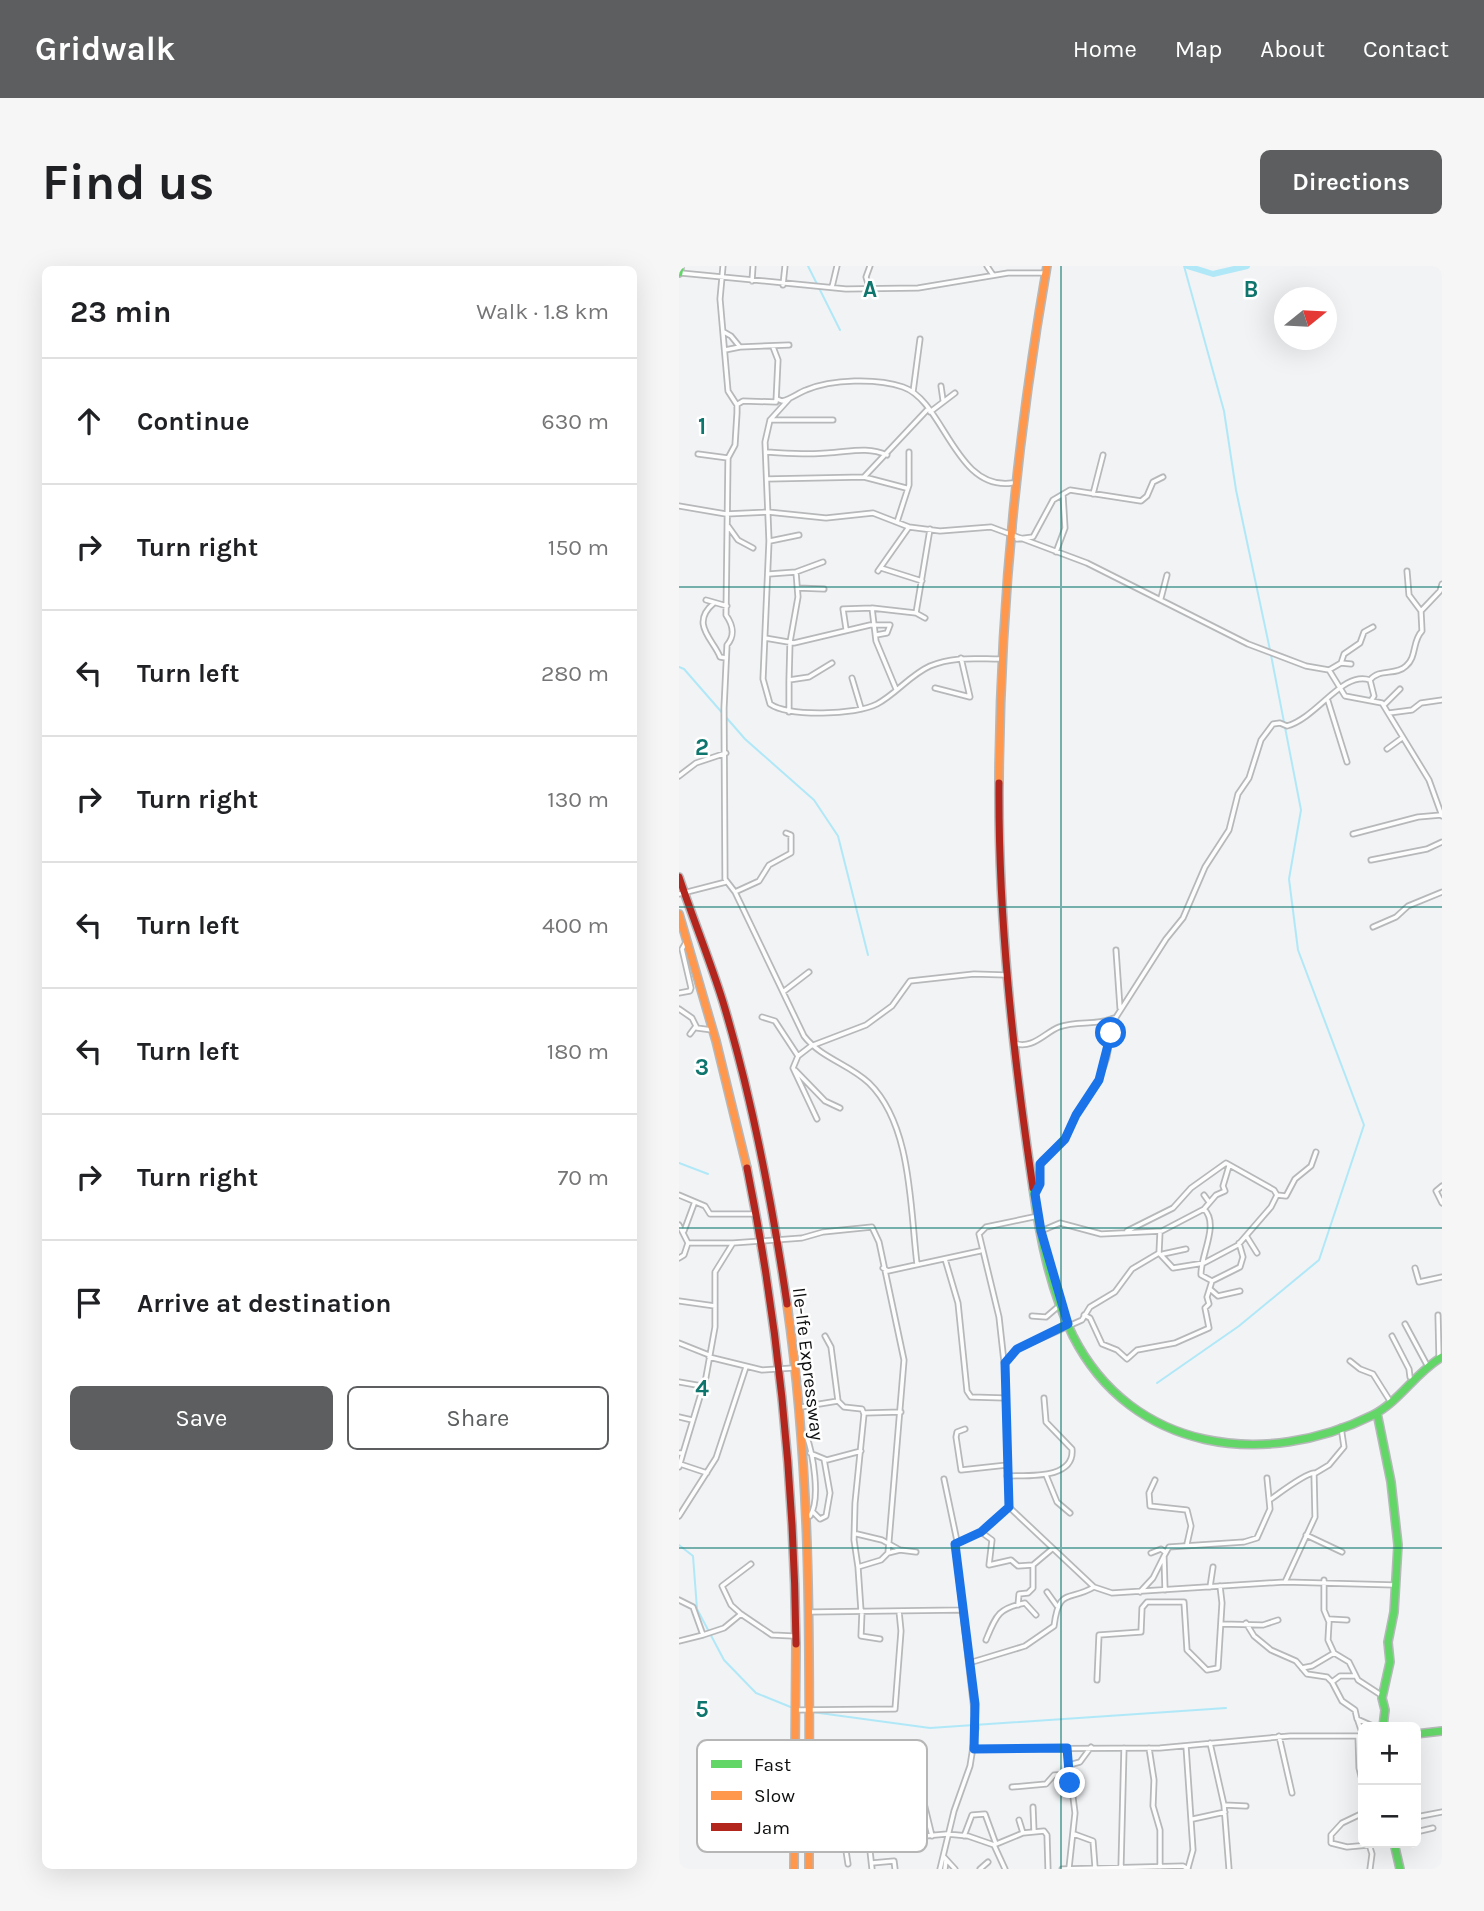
<!DOCTYPE html>
<html lang="en">
<head>
<meta charset="utf-8">
<style>
	:root { --surface:#fff; --page:#f6f6f6; --text:#202124; --muted:#757577; --line:#e0e0e0; --accent:#5c5e5f }
	body { margin:0; font-family:Karla,sans-serif; background:var(--page); color:var(--text) }
	.controls { position:absolute; right:21px; bottom:21px; display:grid; overflow:hidden; border-radius:10px; box-shadow:0 7px 28px #0002 }
	.controls button { width:63px; height:63px; display:grid; place-items:center; padding:0; border:0; border-bottom:2px solid var(--line); background:var(--surface); color:var(--text); font:35px sans-serif }
	.compass { position:absolute; left:595px; top:21px; width:63px; height:63px; border-radius:50%; background:var(--surface); box-shadow:0 7px 28px #0002; rotate:72deg }
	.stop { position:absolute; width:21px; height:21px; margin:-16px; border:5px solid #1a73e8; border-radius:50%; background:#fff }
	.stop.end { background:#1a73e8; border-color:#fff; box-shadow:0 2px 7px #0008 }
	.list { margin:0; padding:0; list-style:none }
	h2 { display:flex; justify-content:space-between; align-items:center; height:91px; margin:0; padding:0 28px; font-size:30px }
	h2 small { font-size:23px; font-weight:400; color:var(--muted) }
	.list li { display:grid; grid-template-columns:46px 1fr auto; gap:21px; align-items:center; box-sizing:border-box; height:126px; padding:0 28px; border-top:2px solid var(--line) }
	.list b { display:block; font-size:26px; white-space:nowrap }
	.list em { font-size:23px; font-style:normal; color:var(--muted) }
	.actions { display:flex; gap:14px; padding:21px 28px }
	.actions a { flex:1; padding:16px 0; border:2px solid var(--accent); border-radius:10px; text-align:center; font-size:24px; color:var(--accent) }
	.actions .main { background:var(--accent); color:#fff }
	.icon { flex:none; width:38px; height:38px; fill:none; stroke:currentColor; stroke-width:2; stroke-linecap:round; stroke-linejoin:round }
	.map { position:relative; flex:none; width:763px; height:1603px; overflow:hidden; border-radius:10px }
	header { display:flex; align-items:center; gap:42px; box-sizing:border-box; height:98px; padding:0 35px; background:var(--accent); color:#fff }
	header strong { font-size:33px }
	nav { display:flex; gap:38px; margin-inline-start:auto; font-size:24px }
	.intro { display:flex; align-items:center; justify-content:space-between; box-sizing:border-box; height:168px; padding:0 42px }
	h1 { margin:0; font-size:49px }
	.button { padding:18px 32px; border-radius:10px; background:var(--accent); color:#fff; font-size:24px; font-weight:700 }
	main { display:flex; gap:42px; padding:0 42px }
	aside { flex:1; background:var(--surface); border-radius:10px; box-shadow:0 7px 28px #0002 }
	.map>svg:first-child { display:block }
</style>
</head>
<body>
<header>
<strong>Gridwalk</strong>
<nav><a>Home</a><a>Map</a><a>About</a><a>Contact</a></nav>
</header>
<div class="intro"><h1>Find us</h1><a class="button">Directions</a></div>
<main>
<aside>
<h2>23 min<small>Walk · 1.8 km</small></h2>
<ul class="list">
<li><svg class="icon" aria-label="ahead" viewBox="0 0 24 24"><path d="M12 20V5M6 11l6-6 6 6"/></svg><div><b>Continue</b></div><em>630 m</em></li>
<li><svg class="icon" aria-label="right" viewBox="0 0 24 24"><path d="M7 20v-9h11M14 6l5 5-5 5"/></svg><div><b>Turn right</b></div><em>150 m</em></li>
<li><svg class="icon" aria-label="left" viewBox="0 0 24 24"><path d="M17 20v-9H6M10 6l-5 5 5 5"/></svg><div><b>Turn left</b></div><em>280 m</em></li>
<li><svg class="icon" aria-label="right" viewBox="0 0 24 24"><path d="M7 20v-9h11M14 6l5 5-5 5"/></svg><div><b>Turn right</b></div><em>130 m</em></li>
<li><svg class="icon" aria-label="left" viewBox="0 0 24 24"><path d="M17 20v-9H6M10 6l-5 5 5 5"/></svg><div><b>Turn left</b></div><em>400 m</em></li>
<li><svg class="icon" aria-label="left" viewBox="0 0 24 24"><path d="M17 20v-9H6M10 6l-5 5 5 5"/></svg><div><b>Turn left</b></div><em>180 m</em></li>
<li><svg class="icon" aria-label="right" viewBox="0 0 24 24"><path d="M7 20v-9h11M14 6l5 5-5 5"/></svg><div><b>Turn right</b></div><em>70 m</em></li>
<li><svg class="icon" aria-label="arrive" viewBox="0 0 24 24"><path d="M6 21V4h12l-3 4 3 4H6"/></svg><div><b>Arrive at destination</b></div></li>
</ul>
<div class="actions"><a class="main">Save</a><a>Share</a></div>
</aside>
<div class="map">
<svg width="763" height="1603" viewBox="0 0 763 1603">
	<rect width="100%" height="100%" fill="#f1f3f5"/>
	<g fill="none" stroke-linecap="round" stroke-linejoin="round">
		<path stroke="#b0e8f8" stroke-width="2" d="M129 0 161 64
			M505 0 545 145 557 224 591 384
			M0 401 5 403 66 473 135 534 159 570 189 689
			M0 897 29 908
			M478 1117 560 1060 640 994 685 859 619 684 610 613 622 544 592 389
			M0 1279 14 1290 18 1343 45 1394 77 1427 114 1442
			M133 1446 251 1462 547 1442"/>
		<path stroke="#b0e8f8" stroke-width="6" d="M508 0 534 8 568 0"/>
		<g stroke="#b6b8b9" stroke-width="7">
			<path id="street" d="M44 0 41 33 49 125 58 139V147L56 179 49 192 47 349C54 359 56 370 48 379L45 442 46 613 56 626 125 770C142 792 170 798 190 817 233 859 231 942 238 998
				M308 0 314 9
				M2 7 167 23 239 22 329 7H366
				M73 15 74 0
				M104 19 106 0
				M153 21 158 0
				M190 21 187 11 191 0
				M45 66 52 70 61 81 46 84
				M61 81 110 79
				M262 120 264 134
				M234 126 241 73
				M98 133 103 135C112 133 119 127 127 124 153 113 198 112 224 121 265 135 276 225 333 217
				M110 133 91 154 86 176 90 275 84 413 91 438C110 451 177 449 198 438 217 428 231 409 251 400 275 390 297 393 321 393
				M59 138 64 135 97 136 99 94 94 81
				M251 146 276 127
				M91 154H154
				M87 186C107 187 128 189 148 187 170 186 188 180 208 189
				M19 188 49 192
				M185 211 227 222
				M88 213 185 211 248 144
				M414 228 424 189
				M0 240 47 248 89 246 147 252 194 247 230 261 261 265 312 261 408 297 569 378 627 400 650 404 666 430 703 437 750 514 763 550
				M218 256 230 219V186
				M49 260 59 274 74 282
				M338 273 354 271 374 234 391 224 462 235 468 230 474 216 484 211
				M91 275 120 269
				M377 286 386 262 384 229
				M202 302 243 315
				M199 305 230 261
				M90 308 117 306 144 296
				M119 322 145 323
				M482 332 488 309
				M27 334 48 340
				M35 337C10 358 35 374 41 391L47 392
				M193 342 237 347 246 352
				M742 345 761 325 763 318
				M237 347 251 263
				M167 363 164 343 193 342 197 375 217 423
				M197 369 208 367 211 359
				M86 372 115 377 191 359H211
				M662 397 672 398
				M650 404 662 397 665 388 681 377 685 366 694 361
				M173 412 182 442
				M110 414 111 376 119 331 117 306
				M691 414C700 402 717 410 727 400 738 391 733 375 743 365L742 345 730 329 728 305
				M691 414 695 430 693 433
				M256 422 291 431 282 392
				M649 435 668 496
				M705 439 721 423
				M110 446V414L130 411 153 397
				M710 447 733 444 742 437 763 434
				M708 483 723 472
				M0 510 17 497 47 487
				M674 568 739 551 762 549
				M692 594 748 583 763 576
				M56 626 80 615 90 599 112 587V569L107 567
				M0 628 47 616
				M694 661 717 651 729 640 763 626
				M437 684 441 742
				M104 726 130 706
				M0 727 11 725 12 722 3 683 7 676
				M0 743 13 752 18 762 33 764
				M83 751 96 755 119 790
				M11 768 17 760
				M334 777C354 784 365 767 380 761 398 754 418 760 435 752
				M116 804 146 835 161 842
				M138 853 114 802 119 790 132 780 187 759 213 740 231 715 295 708 327 709
				M763 920 757 925 763 937
				M356 928 361 918 360 906 363 894 386 873 397 849 420 814 428 791 434 756 487 673 504 652 526 601 550 564 559 528 570 512 582 474 594 458 601 457 608 460C639 451 664 404 691 414
				M0 929 26 940 31 948H76
				M525 929 530 936
				M0 959 9 977 5 989 0 992
				M5 965 15 938
				M362 965 381 957 422 968 483 965 525 943 537 929 546 925 544 920 550 900
				M448 965 494 942 512 922 547 897 595 924 598 929 607 930 616 913 632 900 637 886
				M481 966 480 987 494 1002 525 997 559 979 592 941 598 929
				M568 971 578 987
				M9 977H54
				M484 988 507 983
				M266 993 279 1037 288 1125 292 1131 326 1132
				M204 1002 209 1005 301 985
				M736 1002 740 1016 763 1011
				M533 1015 561 1001 564 991 560 977
				M531 1023 539 1030 561 1025
				M0 1035 36 1040
				M405 1049 411 1052 423 1078 438 1084 448 1093 458 1084 496 1077 530 1062 526 1042 530 1038 528 1031 533 1015 522 1009C521 990 541 958 525 943
				M759 1049 760 1092
				M353 1050 367 1051 381 1039
				M726 1058 748 1099
				M146 1070 152 1081 159 1135 165 1141 183 1143 185 1148
				M713 1070 730 1103 731 1111
				M0 1077 30 1089
				M30 1091 83 1104 114 1102
				M671 1095 681 1103 694 1108 711 1135
				M325 1096 320 1051 300 968 307 961 359 950
				M0 1116 23 1120
				M122 1141 159 1135
				M186 1147 222 1146
				M0 1151 13 1154
				M286 1163 278 1166 277 1171 282 1204 328 1199
				M127 1169C134 1187 142 1233 131 1250
				M0 1187H4L27 1111 36 1061V1006L54 977 123 972 144 966 193 961 200 976 225 1094 209 1287
				M131 1187 148 1194 182 1185
				M1 1198 28 1207
				M0 1201 4 1187
				M367 1209 378 1236 391 1247
				M328 1210C348 1209 396 1214 393 1183L367 1156 365 1132
				M265 1213 278 1275
				M476 1214 470 1227 471 1240 508 1244 512 1260 508 1278
				M592 1233C602 1226 625 1208 635 1207
				M330 1241 415 1321 433 1327 606 1316 716 1319
				M134 1246 141 1253 147 1250 151 1227 145 1193
				M0 1250 37 1192 67 1101
				M302 1266 313 1274 310 1299 332 1294 339 1300 354 1299
				M178 1268 203 1274 221 1284
				M627 1269 663 1286
				M472 1287 482 1283 486 1286
				M179 1301 175 1274 176 1237 185 1148
				M645 1314V1344L650 1356 649 1374 655 1387 670 1396 679 1414 702 1429
				M606 1316 636 1251 635 1208 650 1199 665 1181 662 1161
				M531 1321 534 1301
				M486 1324 485 1290 490 1281 565 1276 578 1272 591 1243 588 1212
				M368 1326 378 1340
				M461 1326 474 1312 485 1290
				M0 1334 14 1341 24 1369 45 1362 62 1348 93 1369 114 1370
				M339 1339 340 1328 349 1327 354 1322V1299L373 1283
				M182 1345 179 1301 202 1294 209 1287 221 1284 237 1286
				M183 1345 182 1370 201 1373
				M132 1346 281 1344
				M62 1348 52 1339 43 1320 72 1298
				M650 1353 668 1354
				M567 1357 575 1370 592 1384 617 1395 628 1408 648 1411 653 1416 661 1410H676
				M542 1358 584 1359 599 1354
				M307 1374C317 1350 319 1342 346 1337L357 1349
				M0 1375 24 1369
				M290 1397 346 1380 375 1360C380 1321 389 1336 415 1321
				M623 1402 633 1400 655 1387
				M418 1414 420 1369 462 1366 463 1342 468 1336H505L508 1384 528 1404 539 1402 543 1337 541 1320
				M653 1416 663 1435 676 1444 678 1453 696 1461
				M117 1444 216 1443 222 1365 220 1345
				M679 1455 684 1470
				M600 1470 613 1527
				M679 1470 680 1502 684 1518
				M531 1477 545 1539 550 1603
				M507 1480 514 1584 509 1602
				M388 1482 390 1499
				M470 1482 475 1514 474 1540 481 1564V1601
				M295 1483 481 1482 611 1470H684
				M132 1502 161 1501
				M333 1521 367 1518 375 1509 390 1508
				M243 1529 253 1570
				M235 1536 244 1542
				M172 1539 174 1578
				M545 1539 567 1540
				M212 1541 221 1574
				M354 1541 355 1566
				M684 1547 663 1557 652 1569V1577L668 1581 690 1579
				M737 1551 763 1546
				M514 1553 546 1546
				M340 1554 344 1567
				M737 1566 754 1562
				M395 1568 414 1575 416 1601
				M285 1570 293 1549 306 1548 317 1578
				M190 1576 193 1603
				M166 1578 169 1598
				M690 1578 693 1588 691 1603
				M315 1579 344 1567 365 1565 368 1569 369 1603
				M132 1580 268 1568 289 1570 315 1579 326 1603
				M265 1591 276 1603
				M193 1597 215 1595 216 1603
				M442 1600 445 1482
				M390 1602 396 1547 390 1499 401 1496 412 1481
				M261 1603 275 1545 291 1500 297 1462 276 1278 302 1266 330 1241 326 1097 338 1083 403 1054 411 1041 436 1026 453 1003 480 987
				M266 1603 267 1594
				M301 1603 309 1596
				M383 1603 504 1600 509 1603"/>
		</g>
		<g stroke="#b6b8b9" stroke-width="10">
			<path id="fast" d="M0 7 1 0
				M354 922C361 972 371 1024 394 1070 453 1186 586 1203 694 1149 721 1135 737 1106 763 1091
				M698 1147 712 1216 719 1279 715 1346 709 1376 711 1396 703 1432 706 1444 704 1461
				M737 1468 763 1465
				M715 1577 721 1603"/>
		</g>
		<g stroke="#b6b8b9" stroke-width="10">
			<path id="slow" d="M320 517C321 343 338 172 368 0
				M0 648 37 775 68 902
				M108 1038C135 1226 130 1413 130 1603
				M115 1603 117 1378"/>
		</g>
		<g stroke="#b6b8b9" stroke-width="10">
			<path id="jam" d="M320 517C319 652 334 788 354 922
				M0 611C14 653 31 694 44 736 74 835 93 936 108 1038
				M68 902C100 1060 115 1217 117 1378"/>
		</g>
		<use href="#street" stroke="#fdfdfe" stroke-width="3.5"/>
		<use href="#fast" stroke="#63d668" stroke-width="7"/>
		<use href="#slow" stroke="#ff974d" stroke-width="7"/>
		<use href="#jam" stroke="#b3261e" stroke-width="7"/>
	</g>
	<g fill="none" stroke-linecap="round" stroke-linejoin="round">
		<path stroke="#1a73e8" stroke-width="9" d="M391 1517 388 1482 295 1483 296 1438 276 1278 302 1266 330 1241 326 1097 338 1083 389 1058 362 965 356 928 361 918V898L386 873 397 849 420 814 432 767"/>
	</g>
	<path fill="none" stroke="#0f766e" stroke-width="2" stroke-opacity="0.55" d="M382 0V1603M0 321H763M0 641H763M0 962H763M0 1282H763"/>
	<g text-anchor="middle" dominant-baseline="central" stroke-width="5" stroke-linejoin="round" paint-order="stroke">
		<g font-size="19" fill="#0c0d0e" stroke="#fff">
			<text transform="translate(129 1098) rotate(83)">Ile-Ife Expressway</text>
		</g>
	</g>
	<rect x="18" y="1474" width="230" height="112" rx="10" fill="#fff" stroke="#b6b6b7" stroke-width="2"/>
	<rect x="32" y="1494" width="31" height="8" fill="#63d668"/>
	<rect x="32" y="1525" width="31" height="9" fill="#ff974d"/>
	<rect x="32" y="1557" width="31" height="8" fill="#b3261e"/>
	<g font-size="19" fill="#0c0d0e">
		<text x="75" y="1505">Fast</text>
		<text x="75" y="1536">Slow</text>
		<text x="75" y="1568">Jam</text>
	</g>
	<g font-size="23" text-anchor="middle" font-weight="bold" fill="#0f766e" stroke="#fff" stroke-width="5" stroke-linejoin="round" paint-order="stroke">
		<text x="191" y="31">A</text>
		<text x="572" y="31">B</text>
		<text x="23" y="168">1</text>
		<text x="23" y="489">2</text>
		<text x="23" y="809">3</text>
		<text x="23" y="1130">4</text>
		<text x="23" y="1451">5</text>
	</g>
</svg>
<div class="controls">
<button>+</button>
<button>−</button>
</div>
<svg class="compass" viewBox="-18 -18 36 36"><path d="M0-13l5 13h-10z" fill="#e53935"/><path d="M0 13l5-13h-10z" fill="#757577"/></svg>
<div class="stop" style="left:432px;top:767px"></div>
<div class="stop end" style="left:391px;top:1517px"></div>
</div>
</main>
</body>
</html>
